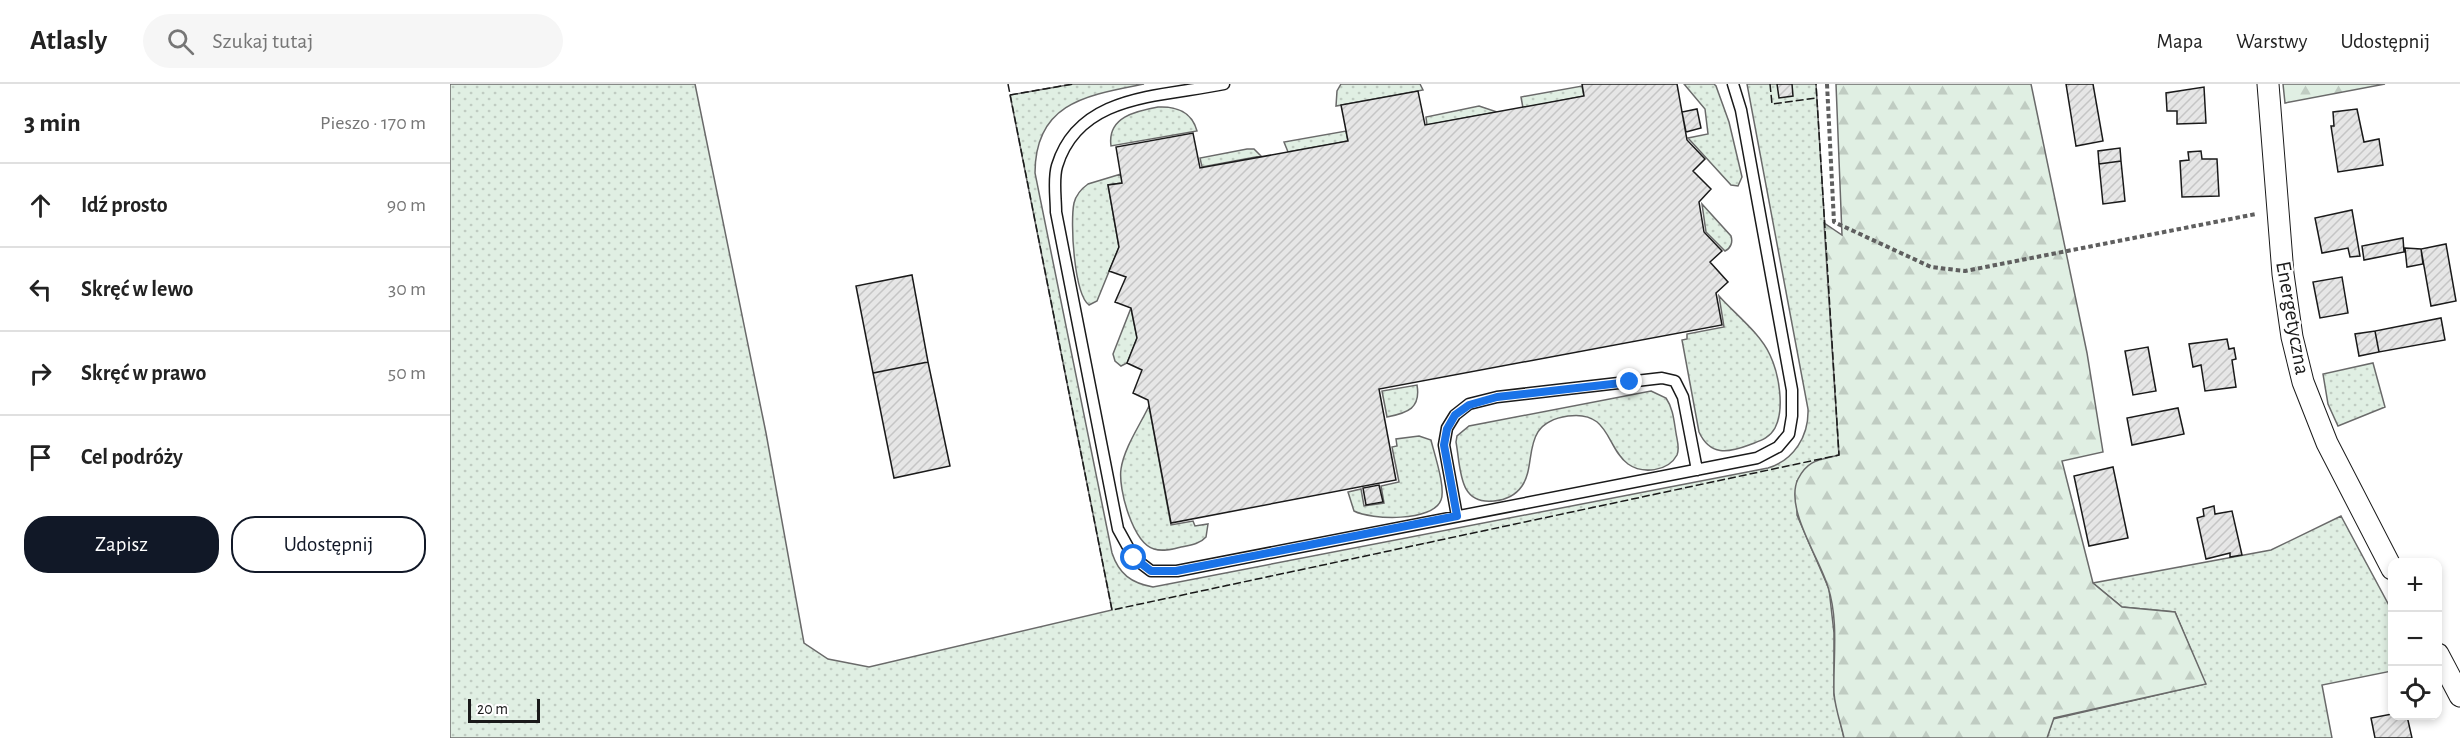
<!DOCTYPE html>
<html lang="pl">
<head>
<meta charset="utf-8">
<style>
	:root { --surface:#fff; --page:#f6f6f6; --text:#222; --muted:#767676; --line:#e0e0e0; --accent:#111827 }
	body { margin:0; font-family:"Alegreya Sans",sans-serif; background:var(--page); color:var(--text) }
	.controls { position:absolute; right:18px; bottom:18px; display:grid; overflow:hidden; border-radius:12px; box-shadow:0 3px 9px #0003 }
	.controls button { width:54px; height:54px; display:grid; place-items:center; padding:0; border:0; border-bottom:2px solid var(--line); background:var(--surface); color:var(--text); font:30px sans-serif }
	.scale { position:absolute; left:18px; bottom:15px; width:72px; box-sizing:border-box; padding-left:6px; border:3px solid #1a1a1a; border-top:0; font-size:16px; line-height:21px; white-space:nowrap; color:#1a1a1a; -webkit-text-stroke:4px #fff; paint-order:stroke }
	.stop { position:absolute; width:18px; height:18px; margin:-14px; border:4px solid #1a73e8; border-radius:50%; background:#fff }
	.stop.end { background:#1a73e8; border-color:#fff; box-shadow:0 2px 6px #0008 }
	.list { margin:0; padding:0; list-style:none }
	h2 { display:flex; justify-content:space-between; align-items:center; height:78px; margin:0; padding:0 24px; font-size:26px }
	h2 small { font-size:20px; font-weight:400; color:var(--muted) }
	.list li { display:grid; grid-template-columns:39px 1fr auto; gap:18px; align-items:center; box-sizing:border-box; height:84px; padding:0 24px; border-top:2px solid var(--line) }
	.list b { display:block; font-size:22px; white-space:nowrap }
	.list em { font-size:20px; font-style:normal; color:var(--muted) }
	.actions { display:flex; gap:12px; padding:18px 24px }
	.actions a { flex:1; padding:14px 0; border:2px solid var(--accent); border-radius:24px; text-align:center; font-size:21px; color:var(--accent) }
	.actions .main { background:var(--accent); color:#fff }
	.icon { flex:none; width:33px; height:33px; fill:none; stroke:currentColor; stroke-width:2; stroke-linecap:round; stroke-linejoin:round }
	.map { position:relative; flex:none; width:2010px; height:654px; overflow:hidden }
	header { display:flex; align-items:center; gap:36px; box-sizing:border-box; height:84px; padding:0 30px; background:var(--surface); border-bottom:2px solid var(--line) }
	header strong { font-size:28px }
	nav { display:flex; gap:33px; margin-inline-start:auto; font-size:21px }
	.search { width:420px; height:54px; background:var(--page); display:flex; align-items:center; gap:15px; box-sizing:border-box; padding:0 21px; border-radius:33px; color:var(--muted); font-size:22px }
	main { display:flex }
	aside { flex:1; background:var(--surface) }
	.map>svg:first-child { display:block }
</style>
</head>
<body>
<header>
<strong>Atlasly</strong>
<div class="search"><svg class="icon" aria-label="search" viewBox="0 0 24 24"><circle cx="10" cy="10" r="6"/><path d="M15 15l6 6"/></svg>Szukaj tutaj</div>
<nav><a>Mapa</a><a>Warstwy</a><a>Udostępnij</a></nav>
</header>
<main>
<aside>
<h2>3 min<small>Pieszo · 170 m</small></h2>
<ul class="list">
<li><svg class="icon" aria-label="ahead" viewBox="0 0 24 24"><path d="M12 20V5M6 11l6-6 6 6"/></svg><div><b>Idź prosto</b></div><em>90 m</em></li>
<li><svg class="icon" aria-label="left" viewBox="0 0 24 24"><path d="M17 20v-9H6M10 6l-5 5 5 5"/></svg><div><b>Skręć w lewo</b></div><em>30 m</em></li>
<li><svg class="icon" aria-label="right" viewBox="0 0 24 24"><path d="M7 20v-9h11M14 6l5 5-5 5"/></svg><div><b>Skręć w prawo</b></div><em>50 m</em></li>
<li><svg class="icon" aria-label="arrive" viewBox="0 0 24 24"><path d="M6 21V4h12l-3 4 3 4H6"/></svg><div><b>Cel podróży</b></div></li>
</ul>
<div class="actions"><a class="main">Zapisz</a><a>Udostępnij</a></div>
</aside>
<div class="map">
<svg width="2010" height="654" viewBox="0 0 2010 654">
	<defs>
		<pattern id="green-dots" width="8" height="8" patternUnits="userSpaceOnUse" patternTransform="scale(1.5)"><rect width="8" height="8" fill="#e0efe3"/><path d="M2 2h.1M6 6h.1" fill="none" stroke="#c0ccc2" stroke-width="1.8" stroke-linecap="round"/></pattern>
		<pattern id="forest-firs" width="22" height="20" patternUnits="userSpaceOnUse" patternTransform="scale(1.5)"><rect width="22" height="20" fill="#e0efe3"/><path d="M5 1l3.5 6h-7zM16 11l3.5 6h-7z" fill="#c0ccc2"/></pattern>
		<pattern id="building-hatch" width="6" height="6" patternUnits="userSpaceOnUse" patternTransform="scale(1.5)"><rect width="6" height="6" fill="#e6e6e6"/><path d="M-1 1l2-2M0 6l6-6M5 7l2-2" fill="none" stroke="#c5c5c5"/></pattern>
	</defs>
	<rect width="100%" height="100%" fill="#fff"/>
	<path fill="url(#green-dots)" stroke="#6a6a6a" stroke-width="1.5" d="M0 0H245L316 349 354 559 378 575 419 583 662 526 560 11 623 0H694C638 11 585 18 585 89L662 469C669 490 681 499 703 503L1318 384C1344 376 1359 352 1358 325L1297 0H1366L1389 371 1347 397V431L1379 505 1384 549V611L1394 654H0Z
		M891 0H970L973 6 886 22 887 7Z
		M1234 0H1264L1266 2 1279 38 1292 93 1288 102 1281 101 1238 54 1258 50 1255 25Z
		M1132 2 1134 12 1073 24 1071 13Z
		M1029 22 1047 28 977 41 976 33Z
		M708 23C726 22 742 28 747 47L661 62C657 33 686 27 708 23Z
		M896 47 898 57 838 68 834 58Z
		M797 65H804L811 72 752 83 750 74Z
		M671 90 672 99 658 101 669 163 647 217 639 221C624 210 620 138 624 119 626 111 631 105 638 100Z
		M1252 120 1281 152C1283 158 1281 164 1275 167L1256 148Z
		M1269 212C1285 230 1310 249 1320 271 1329 290 1335 325 1325 344 1319 355 1309 357 1299 361 1278 369 1260 372 1249 348L1232 256 1237 255V250L1274 243Z
		M681 224 687 254 677 279 671 282 665 277 663 270Z
		M1923 279 1935 323 1888 342 1878 320 1873 290Z
		M967 301C971 324 958 329 937 333L932 307Z
		M1201 307 1216 314C1223 324 1224 337 1226 349 1227 356 1230 364 1227 371 1218 388 1192 390 1178 380 1156 364 1160 326 1118 332 1069 339 1088 379 1072 402 1065 412 1055 416 1044 417 1008 421 1011 385 1006 358L1007 352 1019 342Z
		M699 322 721 441 743 437 745 442 758 440 756 453C750 460 740 461 731 463 723 465 713 468 704 465 683 459 668 405 671 385 674 364 690 341 699 322Z
		M969 352 981 356C984 369 996 404 991 416 983 438 921 436 904 427L898 408 911 405 914 422 934 419 931 402 949 398 942 363 947 362 946 355Z
		M1891 432 1942 527V587L1872 601 1882 654H1597L1603 635 1755 600 1725 528 1672 523 1643 499 1821 466Z"/>
	<path fill="url(#forest-firs)" stroke="#6a6a6a" stroke-width="1.5" d="M1386 0H1581L1637 269 1653 368 1612 377 1643 499 1672 523 1725 528 1756 600 1604 634 1597 654H1394C1391 640 1385 624 1384 609 1383 575 1389 537 1378 503 1370 475 1334 424 1348 395 1358 375 1370 376 1389 371L1374 139 1392 151Z
		M1833 0H1935L1835 19Z"/>
	<path fill="url(#building-hatch)" stroke="#1a1a1a" stroke-width="1.5" d="M1132 0H1227L1237 56 1255 75 1243 87 1261 105 1249 118 1254 148 1272 167 1260 178 1278 198 1266 209 1272 241 929 305 946 396 721 439 698 316 683 309 692 286 677 279 687 254 681 224 665 218 676 193 659 187 669 163 658 101 672 99 666 63 743 49 750 84 898 57 891 21 968 7 975 41 1134 12Z
		M1327 0H1342L1343 12 1329 14Z
		M1616 0H1643L1653 57 1626 62Z
		M1754 3 1756 39 1727 40V27H1717L1716 9Z
		M1247 25 1251 44 1236 48 1232 28Z
		M1907 25 1914 58 1929 55 1933 81 1888 88 1881 42H1884L1883 28Z
		M1670 64 1671 77 1649 80 1648 67Z
		M1751 67 1752 75H1767L1769 112 1732 113 1730 77 1739 76 1738 68Z
		M1671 77 1675 117 1653 120 1649 80Z
		M1902 126 1910 172 1900 173 1898 164 1872 169 1865 134Z
		M1953 154 1954 168 1914 176 1912 162Z
		M1996 160 2006 217 1981 222 1971 165Z
		M1955 164 1971 165 1973 180 1957 183Z
		M462 191 478 278 423 289 406 202Z
		M1892 193 1898 229 1870 234 1863 198Z
		M1991 234 1995 256 1929 268 1925 247Z
		M1925 247 1929 268 1909 272 1905 250Z
		M1777 255 1779 265 1784 264 1786 275 1782 276 1786 303 1755 307 1751 281 1743 283 1739 260Z
		M1698 263 1706 307 1683 311 1675 267Z
		M478 278 500 382 444 394 423 289Z
		M1728 324 1734 350 1682 361 1677 334Z
		M1663 383 1678 454 1639 462 1624 392Z
		M929 401 933 418 916 421 913 404Z
		M1764 422 1765 430 1782 427 1792 471 1780 473V469L1756 475 1747 434 1754 432 1753 425Z
		M1942 630 1957 632 1962 654H1925L1921 634Z"/>
	<g fill="none" stroke-linecap="round" stroke-linejoin="round">
		<g stroke="#1a1a1a" stroke-width="13">
			<path id="service" d="M774 0C712 13 629 9 607 82 603 95 606 114 606 128L668 445 684 474 701 487H727L1307 374 1328 363 1339 350 1342 332V306L1291 26 1283 0
				M1007 432 994 361 997 344 1005 331 1019 320 1047 313 1212 294 1225 297 1233 313 1247 386"/>
		</g>
		<g stroke="#1a1a1a" stroke-width="23">
			<path id="minor" d="M1818 0 1833 190 1842 253 1853 298 1877 359 1942 485
				M1988 570 2010 612"/>
		</g>
		<path stroke="#5f5f5f" stroke-width="4" stroke-dasharray="4.5 3" stroke-linecap="butt" d="M1377 0 1384 138 1481 183 1515 187 1806 130"/>
		<use href="#service" stroke="#fff" stroke-width="10"/>
		<use href="#minor" stroke="#fff" stroke-width="21"/>
		<path stroke="#1a1a1a" stroke-width="1.5" stroke-dasharray="8 3" stroke-linecap="butt" d="M558 0 662 526 1389 371 1366 0
			M1320 0 1322 20 1366 14
			M560 11 623 0"/>
	</g>
	<g fill="none" stroke-linecap="round" stroke-linejoin="round">
		<path stroke="#1a73e8" stroke-width="8" d="M684 474 701 487H726L1007 432 994 361 997 345 1005 331 1019 321 1047 313 1180 298"/>
	</g>
	<g text-anchor="middle" dominant-baseline="central" stroke-width="4.5" stroke-linejoin="round" paint-order="stroke">
		<g font-size="22" fill="#1a1a1a" stroke="#fff">
			<text transform="translate(1843 234) rotate(80)">Energetyczna</text>
		</g>
	</g>
</svg>
<div class="controls">
<button>+</button>
<button>−</button>
<button><svg class="icon" aria-label="locate" viewBox="0 0 24 24"><circle cx="12" cy="12" r="6"/><path d="M12 2v4M12 18v4M2 12h4M18 12h4"/></svg></button>
</div>
<div class="scale">20 m</div>
<div class="stop" style="left:684px;top:474px"></div>
<div class="stop end" style="left:1180px;top:298px"></div>
</div>
</main>
</body>
</html>
